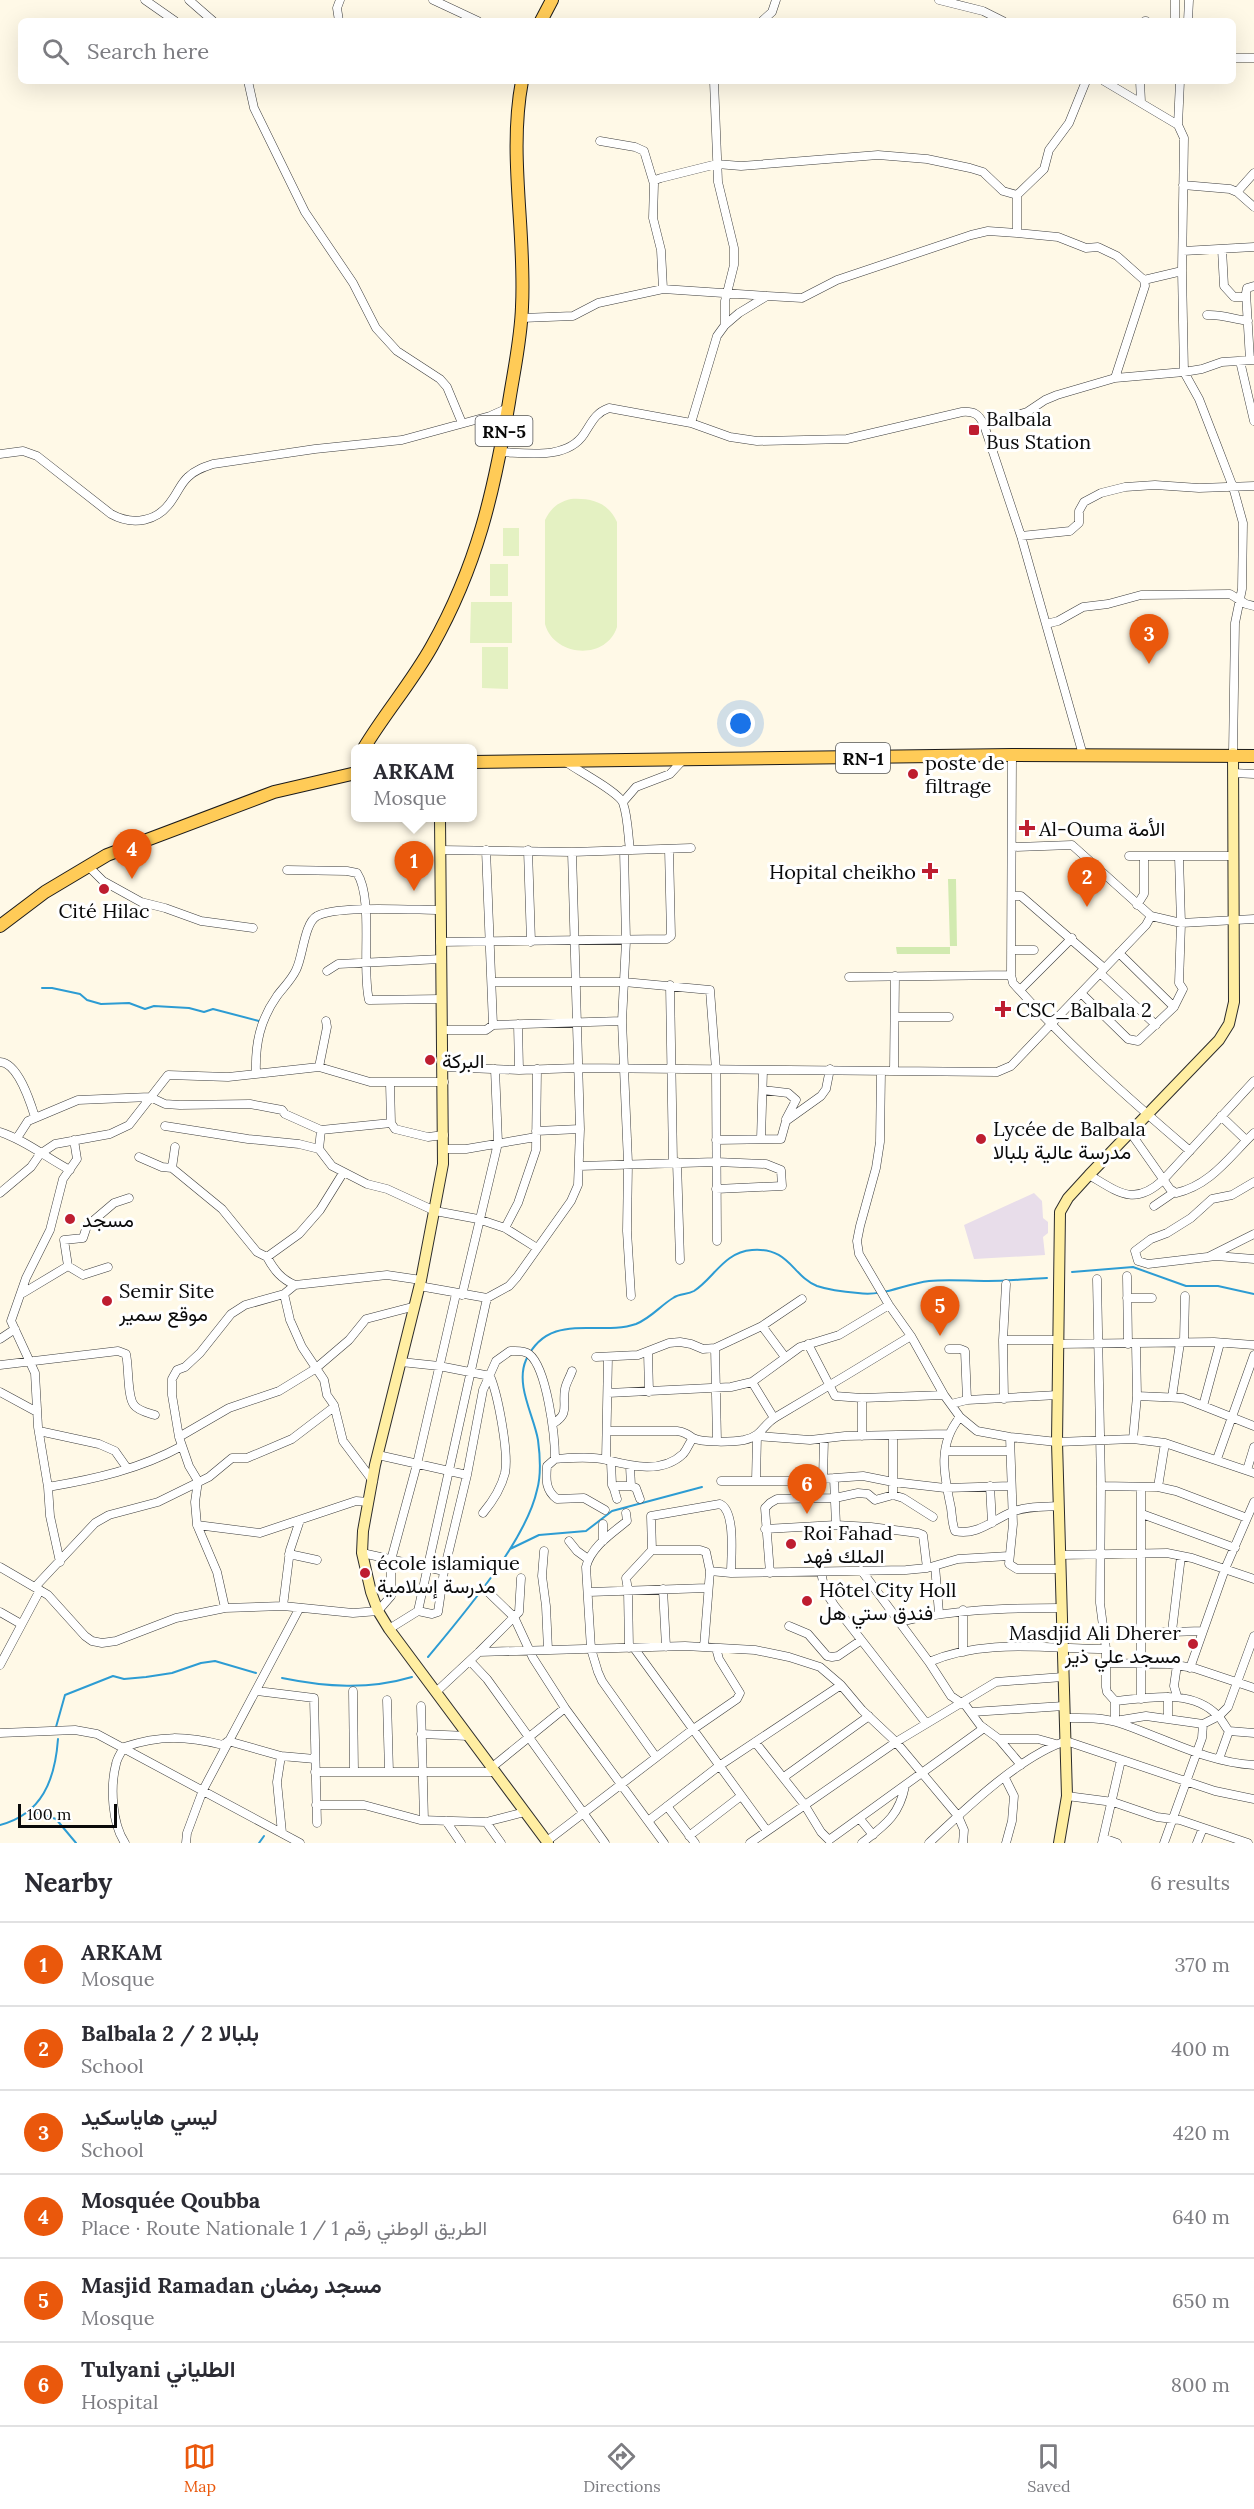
<!DOCTYPE html>
<html lang="en">
<head>
<meta charset="utf-8">
<style>
	:root { --surface:#fff; --page:#f7f7f7; --text:#2b2b33; --muted:#7c7c81; --line:#e1e1e2; --accent:#ea580c }
	body { margin:0; font-family:Lora,Vazirmatn,serif; background:var(--page); color:var(--text) }
	.scale { position:absolute; left:18px; bottom:15px; width:99px; box-sizing:border-box; padding-left:6px; border:3px solid #0a0a0a; border-top:0; font-size:16px; line-height:21px; white-space:nowrap; color:#0a0a0a; -webkit-text-stroke:4px #fff; paint-order:stroke }
	.you { position:absolute; left:741px; top:724px; width:21px; height:21px; margin:-15px; border:4px solid #fff; border-radius:50%; background:#1a73e8; box-shadow:0 0 0 9px #1a73e833 }
	.badge { display:grid; place-items:center; width:39px; height:39px; border-radius:50%; background:var(--accent); color:#fff; font-size:20px; font-weight:700 }
	.pin { position:absolute; translate:-50% -50px; filter:drop-shadow(0 2px 3px #0008) }
	.pin::after { content:''; position:absolute; top:32px; width:21px; height:18px; background:inherit; clip-path:polygon(0 0,100% 0,50% 100%) }
	.popup { position:absolute; left:351px; top:744px; width:126px; height:78px; box-sizing:border-box; display:grid; place-content:center; border-radius:9px; background:var(--surface); filter:drop-shadow(0 2px 4px #0005); font-size:20px; white-space:nowrap; color:var(--muted) }
	.popup b { font-size:22px; color:var(--text) }
	.popup::after { content:''; position:absolute; left:50%; top:100%; margin-left:-12px; border:12px solid transparent; border-top-color:var(--surface) }
	.list { margin:0; padding:0; list-style:none }
	h2 { display:flex; justify-content:space-between; align-items:center; height:78px; margin:0; padding:0 24px; font-size:26px }
	h2 small { font-size:20px; font-weight:400; color:var(--muted) }
	.list li { display:grid; grid-template-columns:39px 1fr auto; gap:18px; align-items:center; box-sizing:border-box; height:84px; padding:0 24px; border-top:2px solid var(--line) }
	.list b { display:block; font-size:22px; white-space:nowrap }
	.list p { margin:0; font-size:20px; white-space:nowrap; color:var(--muted) }
	.list em { font-size:20px; font-style:normal; color:var(--muted) }
	.icon { flex:none; width:33px; height:33px; fill:none; stroke:currentColor; stroke-width:2; stroke-linecap:round; stroke-linejoin:round }
	.map { position:relative; flex:none; width:1254px; height:1843px; overflow:hidden }
	.search { position:absolute; background:var(--surface); box-shadow:0 6px 24px #0002; left:18px; right:18px; top:18px; height:66px; display:flex; align-items:center; gap:15px; box-sizing:border-box; padding:0 21px; border-radius:9px; color:var(--muted); font-size:22px }
	.sheet { height:582px; background:var(--surface) }
	nav { display:flex; justify-content:space-around; align-items:center; box-sizing:border-box; height:84px; border-top:2px solid var(--line); background:var(--surface); font-size:16px; color:var(--muted) }
	nav a { display:grid; justify-items:center; gap:3px }
	nav .on { color:var(--accent) }
	.map>svg:first-child { display:block }
</style>
</head>
<body>
<div class="map">
<svg width="1254" height="1843" viewBox="0 0 1254 1843">
	<rect width="100%" height="100%" fill="#fff9e7"/>
	<path fill="#e8ddea" d="M1034 1193 1042 1201 1043 1218 1048 1222V1233L1043 1237 1045 1255 974 1259 964 1225Z"/>
	<path fill="#d2eab0" d="M948 879H956L957 946H950V954H897L896 947H950Z"/>
	<path fill="#e4f1c2" d="M571 499C591 498 608 502 617 522V627C606 661 554 657 545 624V520C551 508 558 502 571 499Z
		M503 528H519V556H503Z
		M490 564H508V596H490Z
		M471 602H512V643H470Z
		M482 647H508V689L482 688Z"/>
	<g fill="none" stroke-linecap="round" stroke-linejoin="round">
		<path stroke="#2d9cd3" stroke-width="2" d="M42 988H52L80 994 87 1000 101 1004 129 1003 145 1009 154 1006 189 1008 204 1012 213 1009 259 1021
			M1072 1272 1133 1267 1186 1286H1218L1254 1294
			M510 1549 539 1535 586 1531 612 1511 702 1487
			M428 1657C462 1616 526 1541 537 1490 541 1476 540 1455 538 1440 534 1416 515 1385 526 1360 549 1310 599 1337 636 1324 651 1318 660 1306 673 1298 680 1293 687 1295 694 1291 714 1278 724 1252 752 1250 790 1247 792 1276 817 1286 829 1290 845 1292 858 1293 883 1297 904 1284 929 1281 948 1279 968 1281 988 1281 1008 1281 1027 1279 1047 1278
			M282 1678C326 1687 368 1690 412 1677
			M56 1727 65 1695 113 1676 124 1679 146 1677 172 1673 201 1663 215 1661 256 1673
			M32 1811 56 1819 76 1843
			M0 1825C42 1814 55 1780 58 1739
			M259 1843 264 1836"/>
		<g stroke="#3d3d3d" stroke-width="9">
			<path id="street" d="M145 0 175 21
				M189 0 213 21
				M433 0 478 21
				M939 0 983 11 1003 21
				M339 21 337 8 340 0
				M762 21 772 12 776 0
				M1145 21H1146
				M1175 21V0
				M1188 21 1189 0
				M1233 58H1254
				M248 81 254 108 305 212 353 283 376 328 397 351 440 379 447 387 462 423
				M714 81 718 182 734 248V265L725 301V325
				M1104 81 1178 125 1184 138 1182 271 1184 372 1199 399 1218 448 1233 487 1243 523 1242 589 1235 623 1233 753
				M1140 81 1141 102
				M1178 125 1180 81
				M600 141 635 147 644 151 654 184
				M1183 185 1230 189 1237 192 1254 207
				M1237 192 1254 173
				M1017 233V195L1044 169 1049 150 1069 123 1086 81
				M1222 249 1224 286 1234 297H1246
				M1183 251 1254 247
				M1144 280 1182 271
				M663 289 661 250 653 218 654 184 655 180 661 178 717 164 741 166 878 155 927 159 970 168 983 172 1003 191 1017 195
				M1207 315C1221 314 1233 319 1248 321
				M522 318 573 316 598 303 663 289 766 296
				M1250 360 1246 293 1247 288 1254 286
				M1240 361 1254 421
				M1115 378 1184 372 1202 369 1222 362 1254 360
				M691 423 717 336 725 325 739 313 767 296 802 298 837 280 971 235 988 231 1017 233 1058 237 1086 248 1098 247 1117 256 1144 280 1145 286 1115 378 1057 395 1045 400 1027 412 984 425
				M501 452C527 453 567 460 584 434 592 422 595 413 609 408L691 423 730 437 757 441 847 439 962 412C974 411 979 414 984 425L1021 536 1083 755
				M0 454 23 451 37 456 111 514C133 526 158 522 172 500 178 492 181 483 188 477 195 470 204 467 213 464L315 449 402 440 490 416 508 408
				M1021 536 1070 531 1079 523V511L1084 502 1101 493 1125 487 1155 485 1199 488 1254 486
				M1046 624 1058 621 1083 607 1108 604 1141 595 1230 594 1246 604 1254 606
				M1012 755 1011 975 1013 983C1067 1044 1128 1098 1190 1151
				M566 762C578 771 619 792 623 803 628 817 628 835 630 850
				M1233 773 1254 774
				M623 802 636 787 670 774 683 760
				M440 850 572 852 691 848
				M486 850 493 1025
				M528 850 531 942
				M624 850 626 941 622 1021 628 1163 627 1231 631 1296
				M1129 856H1234
				M88 866 103 881 141 902 165 908 201 921 253 928
				M287 870 347 871 357 873C374 899 361 968 369 1000L442 999
				M1012 896H1021L1104 968
				M1137 905 1144 894V857
				M1151 916 1181 923 1254 919
				M440 942 667 939 671 936 669 849
				M1011 950H1034
				M1119 953 1174 1007
				M327 971 338 964 441 959
				M1100 973 1156 1025
				M849 977 1011 975
				M493 982H624L710 990 716 1070 717 1241
				M670 985 673 1162
				M1020 990 1072 938
				M1082 994 1128 1039 1138 1041 1174 1007 1183 989 1179 983 1181 923 1179 857
				M895 1017H949
				M518 1024 519 1070
				M442 1030H486L493 1025 622 1021
				M0 1062C18 1063 30 1101 35 1117
				M319 1067 327 1027 326 1021
				M443 1067 519 1070 578 1068 997 1072 1011 1066 1146 925 1151 916 1072 845 1013 847
				M881 1071 880 1142 876 1168 860 1226 857 1241 859 1254 889 1305 911 1336 944 1395 960 1417 977 1431 1010 1437 1057 1442 1133 1439 1165 1443 1254 1473
				M894 1071 895 976
				M256 1073C255 1044 260 1020 277 996 283 988 292 979 296 970 303 957 304 923 317 916 335 905 415 910 440 910
				M390 1083 391 1123
				M763 1090 788 1093 796 1100 786 1119
				M1221 1116 1246 1140
				M165 1126 248 1139 299 1144 319 1149 332 1166 367 1184 387 1189 435 1211 478 1219 505 1228 537 1248
				M536 1131 580 1129
				M0 1132C25 1140 47 1158 70 1170
				M1130 1132 1170 1189 1176 1193C1211 1185 1229 1157 1254 1133
				M17 1138 28 1121 78 1100 150 1097 165 1104 180 1105 250 1104 282 1110 285 1114 321 1130
				M761 1139 763 1070
				M716 1140 781 1139 786 1121 821 1096 826 1089 830 1069
				M175 1147 172 1168 222 1209 257 1252 267 1257C274 1270 281 1279 295 1285
				M319 1149 321 1130 391 1123 395 1129 428 1137 444 1135
				M444 1149H466L536 1137
				M139 1157 162 1167 172 1168
				M677 1162 680 1260
				M579 1166 716 1162 766 1164 781 1170 782 1186 716 1189
				M1089 1175C1118 1192 1134 1207 1163 1180L1254 1081
				M1254 1182 1232 1195 1212 1199 1191 1218 1167 1233 1151 1239 1135 1251 1138 1261 1148 1264 1216 1256 1254 1259
				M0 1193 31 1167 40 1154 55 1144 110 1134 129 1125 168 1075 228 1077 319 1067 370 1082H444
				M1154 1206 1173 1193
				M505 1228 518 1203 536 1150 537 1069
				M1210 1256 1254 1234
				M267 1257 299 1234 320 1210 343 1173
				M68 1266 64 1240 83 1238 87 1226 114 1203 129 1198
				M1127 1276 1128 1344
				M1097 1279 1101 1486 1100 1603 1106 1649V1687L1107 1692 1115 1701V1721L1146 1716 1203 1724 1219 1716 1228 1707 1254 1636
				M419 1286 487 1298 509 1286 517 1277 571 1201 578 1185 580 1129 572 852
				M23 1293 68 1266 83 1275 108 1267
				M284 1294 290 1320 302 1347 324 1380 327 1395 334 1405 343 1441 373 1481
				M462 1295 498 1143 495 1069
				M1127 1298H1152
				M762 1326 802 1299
				M0 1339 15 1329
				M1003 1340H1058
				M808 1344 835 1396 862 1398 944 1395
				M1058 1344 1214 1342 1254 1345
				M715 1348 717 1441
				M949 1349H960L965 1351 967 1400
				M648 1352 649 1392
				M596 1357 638 1355 669 1343 680 1342 691 1344 703 1349 715 1348 762 1326 785 1357
				M401 1362 439 1366 490 1376C498 1395 509 1453 505 1473 501 1489 493 1501 483 1513
				M0 1365 118 1351 126 1354C129 1366 127 1397 134 1405 138 1411 149 1413 155 1415
				M752 1382 774 1418
				M0 1392 37 1412
				M608 1393 731 1387 752 1382 800 1347 839 1335 889 1305
				M1137 1396 1183 1398 1254 1426
				M1172 1397 1180 1343 1184 1340 1185 1296
				M862 1398V1436
				M1004 1399 1003 1340 1006 1284
				M951 1404 967 1400 1058 1395
				M1203 1406 1220 1343
				M960 1417C937 1445 944 1475 951 1508 952 1515 952 1524 955 1531 977 1536 993 1520 1012 1512 1027 1506 1043 1507 1059 1506
				M554 1423C570 1413 562 1405 565 1389 566 1383 570 1377 572 1371
				M39 1431 99 1444 115 1451 127 1468
				M607 1431H677C684 1432 687 1434 693 1438 702 1443 733 1442 744 1440 763 1436 762 1425 776 1417 822 1390 867 1363 911 1336
				M179 1437 229 1408 279 1391 315 1369 349 1340 366 1319 412 1307
				M1010 1437 1013 1524 1009 1564 1017 1569H1060
				M1133 1439 1137 1396 1136 1344
				M945 1451H1010
				M378 1455 467 1475
				M1217 1459 1254 1355
				M606 1460 608 1357
				M611 1462 612 1485 614 1489
				M630 1466 631 1486 636 1488 640 1499
				M1247 1470 1254 1447
				M834 1478 836 1525
				M823 1479 824 1439
				M721 1481H791L863 1476 893 1482 945 1488 1011 1486
				M756 1481 757 1436 810 1440 845 1436 949 1434
				M990 1486 992 1523
				M1101 1486 1158 1487 1176 1491 1247 1518
				M48 1487C95 1479 140 1469 182 1446
				M1158 1487 1165 1443
				M893 1495V1436
				M617 1499 614 1489 617 1486H631
				M605 1510 584 1498 557 1499C545 1490 546 1479 547 1466L555 1459C571 1458 591 1456 607 1460 631 1466 662 1474 683 1454 687 1450 689 1443 693 1438
				M626 1513 627 1521C611 1534 591 1547 586 1567L591 1649 598 1672 602 1681 656 1757
				M1142 1514 1235 1548
				M197 1525 260 1533 356 1501 369 1502
				M765 1529 836 1525 871 1527 918 1533 923 1535 927 1568
				M569 1541 577 1551 588 1559
				M603 1541V1524
				M652 1550H700L706 1552 710 1571 704 1647
				M544 1551 542 1576 546 1606 548 1650
				M362 1553 444 1571
				M289 1554 317 1560
				M1060 1555 1167 1553 1192 1558 1254 1579
				M60 1562 50 1516 48 1487 38 1427 35 1373 11 1321 26 1278 50 1230 63 1179 77 1159 74 1140
				M935 1566 939 1613
				M0 1567 48 1595 85 1636 92 1641 102 1643 116 1641 176 1618 225 1608 283 1606 353 1613 378 1611 391 1596V1560L417 1464 456 1294
				M861 1570 929 1662 951 1696 966 1706 980 1725 999 1739 1021 1765
				M710 1571 731 1573 906 1570 927 1568 958 1559 1009 1556
				M821 1572 825 1591 834 1605 926 1723
				M770 1573 765 1508 770 1503 777 1499 835 1498 858 1493 868 1494 875 1500 893 1495 903 1498 933 1517
				M35 1587 95 1523 109 1515 158 1502 209 1477 232 1458H247L292 1439 334 1407
				M663 1589 666 1647
				M486 1590 514 1617 533 1658 565 1708 664 1843
				M589 1592 707 1588
				M283 1606 290 1550 300 1520
				M225 1608 217 1572 197 1525 195 1502 198 1481 189 1466 179 1437 172 1395V1379L177 1370 185 1367 200 1353 231 1314 245 1305 284 1294 295 1285 387 1275 421 1280
				M963 1610V1652
				M418 1611 432 1614 438 1612 444 1571 467 1475 483 1390 496 1361 510 1351C516 1351 524 1350 529 1354 547 1368 555 1436 555 1459
				M0 1612 21 1624
				M899 1622C954 1609 1006 1608 1061 1608
				M789 1626 808 1634 827 1656 832 1657 838 1656 860 1641
				M389 1629 418 1611 487 1298
				M1172 1631 1181 1556
				M1140 1633 1202 1631
				M629 1648 628 1590 626 1578 652 1550 651 1516 720 1504C736 1511 731 1557 731 1573
				M634 1648 767 1831
				M479 1652 519 1612 521 1578
				M470 1661 487 1679 605 1843
				M929 1662C985 1638 1047 1649 1106 1649
				M1106 1663 1169 1664 1194 1668 1254 1688
				M0 1665 40 1590
				M1190 1668 1225 1569 1254 1502
				M257 1691 314 1698 317 1823
				M353 1691 354 1772
				M436 1692 479 1652 685 1646 755 1650 789 1657 820 1667 841 1685 862 1710 896 1742 958 1816 964 1830 963 1843
				M1177 1696 1174 1686 1177 1665
				M1168 1697V1718
				M1141 1699V1487
				M387 1700 389 1772
				M1115 1701C1148 1698 1192 1688 1218 1716 1223 1720 1224 1726 1229 1731L1254 1733
				M421 1706 424 1820
				M972 1712 1064 1706
				M1065 1718C1081 1718 1100 1717 1116 1722 1163 1737 1204 1762 1254 1765
				M0 1733 75 1730 97 1734 300 1843
				M421 1734 468 1736
				M999 1739H1038L1056 1744
				M755 1742 804 1804 821 1832 829 1840 984 1728
				M281 1756 277 1782 282 1833
				M1219 1759 1229 1731
				M491 1768 565 1708
				M315 1772H494
				M784 1777 869 1716
				M1005 1778 1014 1796 1012 1821 1006 1843
				M1067 1796 1113 1802 1157 1817 1180 1820 1248 1843
				M316 1805H364L420 1820 486 1822 525 1812
				M667 1806 695 1843
				M860 1819 873 1835
				M446 1821 461 1843
				M648 1821 719 1766 841 1685
				M486 1822 501 1843
				M689 1836 741 1796
				M1103 1838 1117 1843
				M547 1841 692 1730 737 1699 740 1693 719 1659 716 1648
				M125 1843C112 1824 110 1787 116 1764 117 1758 121 1753 124 1747 160 1735 186 1736 223 1745L228 1741 281 1756 315 1759
				M186 1843 187 1833 203 1790 299 1609
				M750 1843 896 1742 996 1682 1063 1677
				M862 1843C885 1825 899 1816 905 1786
				M929 1843C964 1810 1020 1756 1066 1741L1215 1791 1254 1799
				M1102 1843 1121 1760
				M1164 1843 1202 1738 1203 1724
				M1197 1843 1203 1828"/>
		</g>
		<g stroke="#2c2c2c" stroke-width="12">
			<path id="secondary" d="M440 818 443 1164 421 1280 375 1465 363 1531 362 1553 371 1592 378 1611 389 1629 548 1843
				M1059 1843 1067 1796 1057 1442 1060 1212 1068 1198 1089 1175 1219 1040 1229 1024 1234 1002 1233 753"/>
		</g>
		<g stroke="#1b1b1b" stroke-width="14">
			<path id="primary" d="M541 21 552 0
				M364 748C385 713 412 682 432 646 477 566 494 492 509 402 514 370 521 339 522 307 526 232 508 155 522 81
				M472 762 1012 755 1254 756
				M0 926 45 892 107 855 274 792 356 773"/>
		</g>
		<use href="#street" stroke="#fff" stroke-width="8"/>
		<use href="#secondary" stroke="#ffeea2" stroke-width="10"/>
		<use href="#primary" stroke="#ffcb57" stroke-width="12"/>
	</g>
	<g fill="#be1d30" stroke="#fff" stroke-width="2">
		<rect x="968" y="424" width="12" height="12" rx="3"/>
		<circle cx="913" cy="774" r="6"/>
		<path d="M1024 819h6v6h6v6h-6v6h-6v-6h-6v-6h6z"/>
		<path d="M927 862h6v6h6v6h-6v6h-6v-6h-6v-6h6z"/>
		<circle cx="104" cy="889" r="6"/>
		<path d="M1000 1000h6v6h6v6h-6v6h-6v-6h-6v-6h6z"/>
		<circle cx="430" cy="1060" r="6"/>
		<circle cx="981" cy="1139" r="6"/>
		<circle cx="70" cy="1219" r="6"/>
		<circle cx="107" cy="1301" r="6"/>
		<circle cx="791" cy="1544" r="6"/>
		<circle cx="365" cy="1573" r="6"/>
		<circle cx="807" cy="1601" r="6"/>
		<circle cx="1193" cy="1644" r="6"/>
	</g>
	<g text-anchor="middle" dominant-baseline="central" stroke-width="6" stroke-linejoin="round" paint-order="stroke">
		<g fill="#fff" stroke="#545454" stroke-width="1.5">
			<rect x="475.5" y="416" width="57" height="30" rx="4.5"/>
			<rect x="836" y="743" width="54" height="30" rx="4.5"/>
		</g>
		<g font-size="18" font-weight="bold" fill="#0a0a0a">
			<text x="504" y="431">RN-5</text>
			<text x="863" y="758">RN-1</text>
		</g>
		<g font-size="20" fill="#0a0a0a" stroke="#fff" text-anchor="start">
			<text x="986" y="418">Balbala<tspan x="986" dy="23">Bus Station</tspan></text>
			<text x="925" y="762">poste de<tspan x="925" dy="23">filtrage</tspan></text>
			<text x="1039" y="828">Al-Ouma الأمة</text>
			<text x="916" y="871" text-anchor="end">Hopital cheikho</text>
			<text x="104" y="910" text-anchor="middle">Cité Hilac</text>
			<text x="1016" y="1009">CSC_Balbala 2</text>
			<text x="442" y="1060">البركة</text>
			<text x="993" y="1128">Lycée de Balbala<tspan x="993" dy="23">مدرسة عالية بلبالا</tspan></text>
			<text x="82" y="1219">مسجد</text>
			<text x="119" y="1290">Semir Site<tspan x="119" dy="23">موقع سمير</tspan></text>
			<text x="803" y="1532">Roi Fahad<tspan x="803" dy="23">الملك فهد</tspan></text>
			<text x="377" y="1562">école islamique<tspan x="377" dy="23">مدرسة إسلامية</tspan></text>
			<text x="819" y="1589">Hôtel City Holl<tspan x="819" dy="23">فندق ستي هل</tspan></text>
			<text x="1181" y="1632" text-anchor="end">Masdjid Ali Dherer<tspan x="1181" dy="23">مسجد علي ذير</tspan></text>
		</g>
	</g>
</svg>
<div class="scale">100 m</div>
<div class="you"></div>
<div class="pin badge" style="left:414px;top:891px">1</div>
<div class="popup"><b>ARKAM</b>Mosque</div>
<div class="pin badge" style="left:1087px;top:907px">2</div>
<div class="pin badge" style="left:1149px;top:664px">3</div>
<div class="pin badge" style="left:132px;top:879px">4</div>
<div class="pin badge" style="left:940px;top:1336px">5</div>
<div class="pin badge" style="left:807px;top:1514px">6</div>
<div class="search"><svg class="icon" aria-label="search" viewBox="0 0 24 24"><circle cx="10" cy="10" r="6"/><path d="M15 15l6 6"/></svg>Search here</div>
</div>
<section class="sheet">
<h2>Nearby<small>6 results</small></h2>
<ul class="list">
<li><span class="badge">1</span><div><b>ARKAM</b><p>Mosque</p></div><em>370 m</em></li>
<li><span class="badge">2</span><div><b>Balbala 2 / بلبالا 2</b><p>School</p></div><em>400 m</em></li>
<li><span class="badge">3</span><div><b>ليسي هاياسكيد</b><p>School</p></div><em>420 m</em></li>
<li><span class="badge">4</span><div><b>Mosquée Qoubba</b><p>Place · Route Nationale 1 / الطريق الوطني رقم 1</p></div><em>640 m</em></li>
<li><span class="badge">5</span><div><b>Masjid Ramadan مسجد رمضان</b><p>Mosque</p></div><em>650 m</em></li>
<li><span class="badge">6</span><div><b>Tulyani الطلياني</b><p>Hospital</p></div><em>800 m</em></li>
</ul>
</section>
<nav>
<a class="on"><svg class="icon" aria-label="map" viewBox="0 0 24 24"><path d="M3 6l6-2 6 2 6-2v14l-6 2-6-2-6 2zM9 4v14M15 6v14"/></svg>Map</a>
<a><svg class="icon" aria-label="directions" viewBox="0 0 24 24"><path d="M12 3l9 9-9 9-9-9zM9 14v-3h6M13 9l2 2-2 2"/></svg>Directions</a>
<a><svg class="icon" aria-label="saved" viewBox="0 0 24 24"><path d="M7 4h10v16l-5-4-5 4z"/></svg>Saved</a>
</nav>
</body>
</html>
